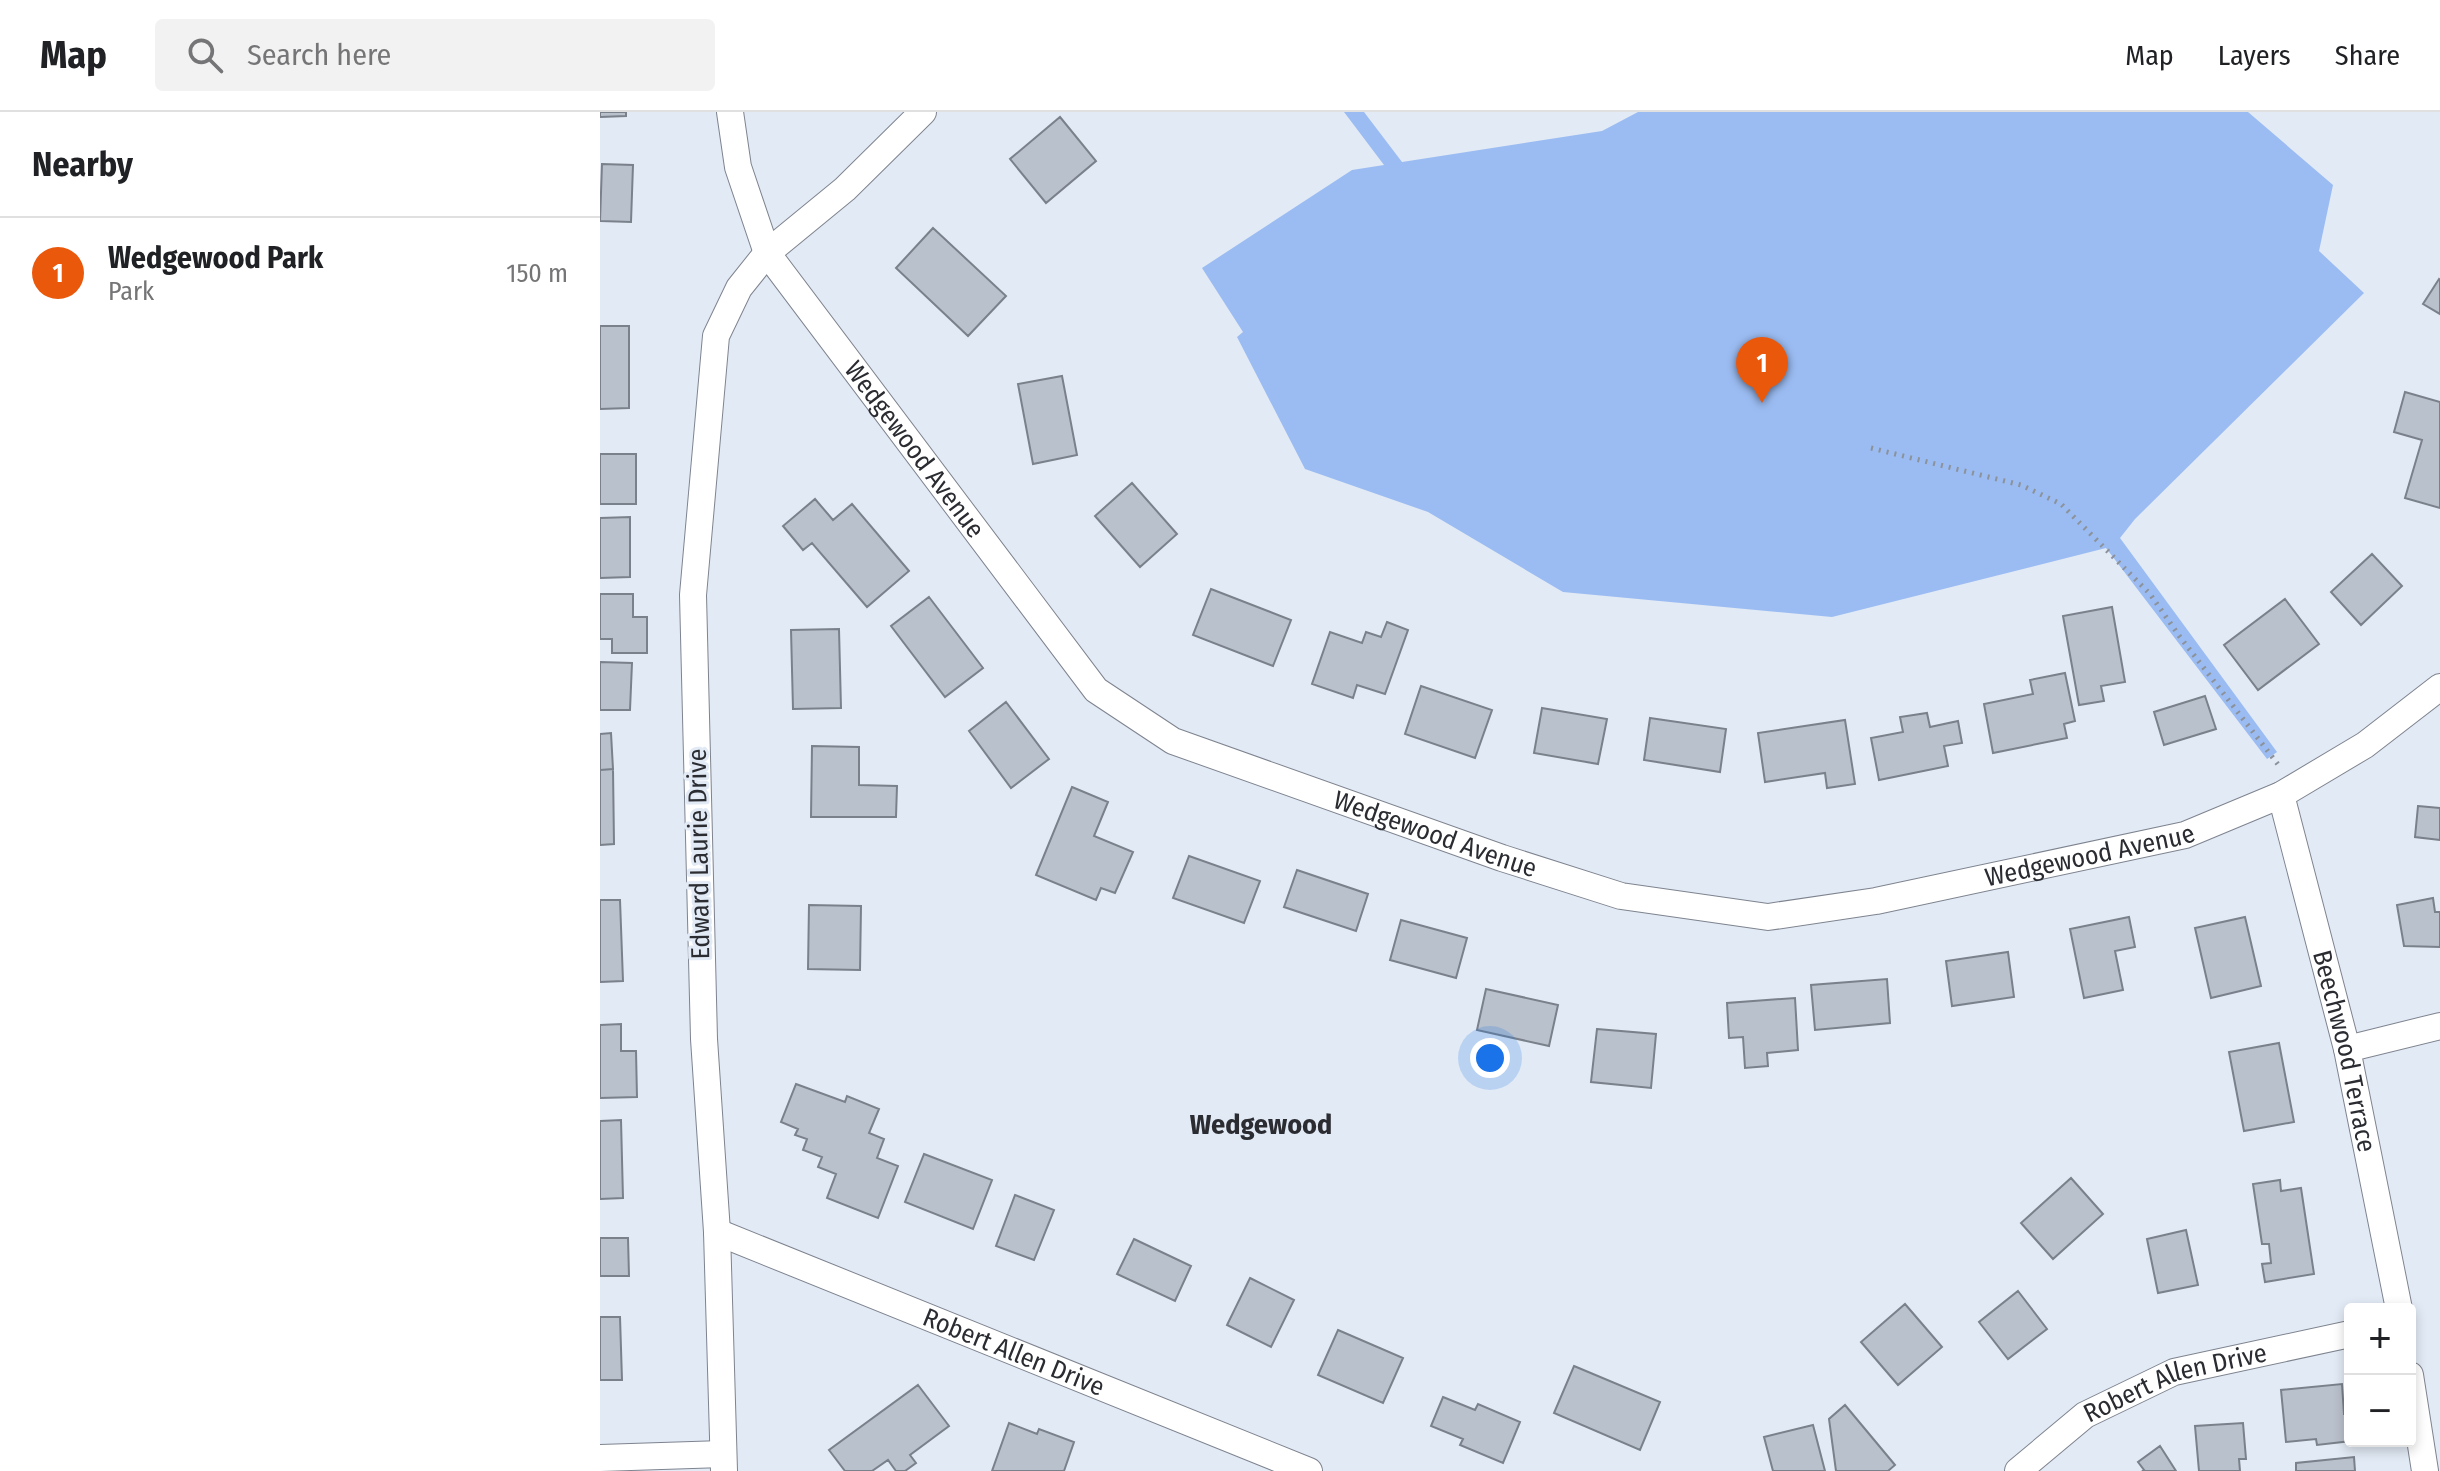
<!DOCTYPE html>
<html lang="en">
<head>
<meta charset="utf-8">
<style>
	:root { --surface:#fff; --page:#f2f2f2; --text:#202124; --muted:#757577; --line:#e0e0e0; --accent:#ea580c }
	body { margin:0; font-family:"Fira Sans Condensed",sans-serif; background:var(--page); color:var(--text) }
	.controls { position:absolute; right:24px; bottom:24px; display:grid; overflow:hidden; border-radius:8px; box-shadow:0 4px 12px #0003 }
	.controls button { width:72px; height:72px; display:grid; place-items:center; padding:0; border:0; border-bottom:2px solid var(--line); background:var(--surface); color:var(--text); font:40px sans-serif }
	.you { position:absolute; left:890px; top:946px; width:28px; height:28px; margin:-20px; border:6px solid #fff; border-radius:50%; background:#1a73e8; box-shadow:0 0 0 12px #1a73e833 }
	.badge { display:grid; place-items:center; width:52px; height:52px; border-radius:50%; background:var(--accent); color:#fff; font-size:26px; font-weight:700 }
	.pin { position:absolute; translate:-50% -66px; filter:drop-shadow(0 2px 4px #0008) }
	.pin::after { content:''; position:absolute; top:42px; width:28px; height:24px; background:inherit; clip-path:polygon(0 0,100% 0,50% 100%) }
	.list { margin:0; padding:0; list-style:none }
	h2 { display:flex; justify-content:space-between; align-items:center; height:104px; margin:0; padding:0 32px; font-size:34px }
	h2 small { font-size:26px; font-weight:400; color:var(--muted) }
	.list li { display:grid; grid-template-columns:52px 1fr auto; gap:24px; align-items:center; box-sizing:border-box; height:112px; padding:0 32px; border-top:2px solid var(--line) }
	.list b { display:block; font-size:30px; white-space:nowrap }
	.list p { margin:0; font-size:26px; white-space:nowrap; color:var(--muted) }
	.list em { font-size:26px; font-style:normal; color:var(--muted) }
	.icon { flex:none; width:44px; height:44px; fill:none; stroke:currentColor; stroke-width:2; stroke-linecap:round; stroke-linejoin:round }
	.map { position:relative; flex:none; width:1840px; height:1359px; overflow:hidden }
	header { display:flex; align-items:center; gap:48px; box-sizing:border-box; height:112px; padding:0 40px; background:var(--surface); border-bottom:2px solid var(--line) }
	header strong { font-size:38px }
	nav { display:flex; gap:44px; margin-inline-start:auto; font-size:28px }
	.search { width:560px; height:72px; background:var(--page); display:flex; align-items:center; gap:20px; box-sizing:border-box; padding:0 28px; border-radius:8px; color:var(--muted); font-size:30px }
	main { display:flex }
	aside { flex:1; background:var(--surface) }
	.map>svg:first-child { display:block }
</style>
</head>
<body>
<header>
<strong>Map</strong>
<div class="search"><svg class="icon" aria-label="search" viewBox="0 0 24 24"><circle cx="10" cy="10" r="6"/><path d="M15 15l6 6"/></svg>Search here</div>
<nav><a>Map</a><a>Layers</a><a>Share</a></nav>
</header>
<main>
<aside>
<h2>Nearby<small></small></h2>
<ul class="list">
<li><span class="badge">1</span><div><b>Wedgewood Park</b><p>Park</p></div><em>150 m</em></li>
</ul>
</aside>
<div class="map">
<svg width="1840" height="1359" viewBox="0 0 1840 1359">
	<rect width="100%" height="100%" fill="#e2eaf5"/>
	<path fill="#9bbcf2" d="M744 0H764L802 50 1002 19 1038 0H1648L1733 73 1719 139 1764 181 1535 407 1520 426 1677 640 1667 647 1506 436 1232 505 963 480 828 400 705 357 637 225 643 220 602 156 752 58 784 53Z"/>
	<path fill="#b9c1cc" stroke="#7a818b" stroke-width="2" d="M0 0H26V4L0 5Z
		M460 5 496 49 446 91 410 47Z
		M2 52 33 53 31 110 0 109Z
		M333 116 406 184 368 224 296 156Z
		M1839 167 1840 168V202L1823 192Z
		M0 214H29V296L0 297Z
		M462 264 477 343 433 352 418 272Z
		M1805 280 1840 290V396L1805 386 1822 328 1794 320Z
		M0 342H36V392H0Z
		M532 371 577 422 540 455 495 404Z
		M215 387 233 408 252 392 309 459 267 495 212 431 203 438 183 414Z
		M30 405V465L0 466V406Z
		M1772 442 1802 474 1761 513 1731 480Z
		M611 477 691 508 673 554 593 523Z
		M0 482H33V505H47V541H12V527H0Z
		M329 485 383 556 345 585 291 514Z
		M1685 487 1719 532 1658 578 1624 533Z
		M1512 495 1525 570 1501 574 1504 589 1479 593 1463 504Z
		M787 510 808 518 785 582 757 573 753 586 712 572 730 520 762 531 766 520 781 525Z
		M239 517 241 596 193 597 191 518Z
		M0 550 32 551 30 598H0Z
		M1465 561 1475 609 1464 612 1467 626 1393 641 1384 592 1433 582 1430 568Z
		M821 574 892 598 875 646 805 622Z
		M1605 584 1616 617 1564 633 1554 600Z
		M406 590 449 647 411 676 369 619Z
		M942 596 1007 607 998 652 934 641Z
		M1327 601 1330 615 1358 609 1362 631 1344 634 1348 654 1279 668 1271 626 1303 620 1300 605Z
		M1050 606 1126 617 1120 660 1044 648Z
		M1245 608 1255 672 1227 676 1225 661 1165 670 1158 621Z
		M11 621 13 657 0 658V622Z
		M212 634 259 635V673L297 674 296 705H211Z
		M13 657 14 732 0 733V658Z
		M472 675 508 690 494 724 533 740 515 781 501 776 496 788 436 763Z
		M1818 694 1840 696V728L1815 725Z
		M589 744 660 769 644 811 573 786Z
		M697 758 768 782 756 819 684 795Z
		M1833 786 1835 800H1840V835L1804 834 1797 793Z
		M0 788H20L23 869 0 870Z
		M209 793 261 794 260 858 208 857Z
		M1529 805 1535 835 1515 839 1523 878 1484 886 1470 817Z
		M1645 805 1661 874 1611 886 1595 816Z
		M801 808 867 826 856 866 790 848Z
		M1408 840 1414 885 1352 894 1346 849Z
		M1287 867 1290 911 1215 918 1211 873Z
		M886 877 958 893 949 934 877 918Z
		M1195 886 1198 938 1167 941 1168 954 1145 956 1143 925 1129 926 1127 891Z
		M21 912V939H36L37 985 0 986V913Z
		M997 917 1056 922 1051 976 991 970Z
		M1679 931 1694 1010 1644 1019 1629 940Z
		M196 972 245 990 247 984 279 997 269 1021 284 1027 277 1046 298 1054 278 1106 227 1086 236 1062 218 1055 222 1045 203 1038 207 1027 195 1023 198 1017 181 1010Z
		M21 1008 23 1086 0 1087V1009Z
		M324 1042 392 1068 373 1117 305 1090Z
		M1471 1066 1503 1102 1453 1147 1421 1111Z
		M1680 1068 1681 1079 1701 1076 1714 1162 1665 1170 1662 1152 1671 1151 1669 1132H1662L1653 1072Z
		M415 1083 454 1098 434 1148 396 1134Z
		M1586 1118 1598 1173 1558 1181 1547 1127Z
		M0 1126H28L29 1164H0Z
		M534 1127 591 1154 575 1189 517 1162Z
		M650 1166 694 1188 671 1235 627 1213Z
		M1418 1179 1447 1217 1408 1247 1379 1210Z
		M1305 1192 1342 1235 1298 1273 1261 1230Z
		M0 1205H20L22 1268H0Z
		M738 1218 803 1246 783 1291 718 1263Z
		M974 1254 1060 1290 1040 1338 954 1301Z
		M1742 1272 1744 1302H1748L1751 1329 1717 1333 1716 1327 1686 1330 1681 1278Z
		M318 1273 349 1314 310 1343 316 1351 305 1359H296L288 1348 272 1359H245L229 1338Z
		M843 1285 875 1298 878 1292 920 1310 903 1351 860 1333 863 1327 831 1314Z
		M1245 1293 1295 1353 1288 1359H1236L1229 1307Z
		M409 1311 437 1322 439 1317 474 1330 464 1359H392Z
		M1643 1311 1646 1347H1639L1640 1359H1599L1595 1314Z
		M1213 1313 1225 1359H1173L1164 1325Z
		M1560 1334 1576 1359H1542L1544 1358 1538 1350Z
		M1754 1345 1755 1359H1696V1351Z"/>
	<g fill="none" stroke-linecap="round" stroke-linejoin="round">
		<g stroke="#7e848f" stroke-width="28">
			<g id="street">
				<path id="s1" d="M130 0 138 55 167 141 496 578 573 629 902 746 1021 784 1168 805 1276 789 1585 723 1681 683 1765 633 1840 575"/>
				<path id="s2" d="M1681 683 1747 937 1799 1197"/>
				<path d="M1747 937 1840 914"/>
				<path id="s3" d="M117 1120 709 1359"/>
				<path d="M1810 1263 1825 1359"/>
				<path d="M0 1346 123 1342"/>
				<path d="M124 1359 117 1120 104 927 93 483 116 224 139 176 167 141 245 77 323 0"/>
				<path id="s4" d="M1418 1359 1485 1303 1574 1260 1750 1222"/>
			</g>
		</g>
		<path stroke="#8c929a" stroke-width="5" stroke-dasharray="2 6" stroke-linecap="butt" d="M1271 336 1421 373 1461 392 1550 482 1580 525 1680 655"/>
		<use href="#street" stroke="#fff" stroke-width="26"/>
	</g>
	<g text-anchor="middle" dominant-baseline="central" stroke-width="6" stroke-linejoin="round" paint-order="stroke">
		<g font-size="26" fill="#2a2c31" stroke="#e2eaf5">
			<text stroke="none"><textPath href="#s1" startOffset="392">Wedgewood Avenue</textPath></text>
			<text stroke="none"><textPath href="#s1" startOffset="1064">Wedgewood Avenue</textPath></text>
			<text stroke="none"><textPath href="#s1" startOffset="1736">Wedgewood Avenue</textPath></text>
			<text transform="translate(99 742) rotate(-91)">Edward Laurie Drive</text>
			<text stroke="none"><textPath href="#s2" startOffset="264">Beechwood Terrace</textPath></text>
			<text stroke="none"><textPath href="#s3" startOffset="320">Robert Allen Drive</textPath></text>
			<text stroke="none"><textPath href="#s4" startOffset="184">Robert Allen Drive</textPath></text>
		</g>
		<g font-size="28" font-weight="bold" fill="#2a2c31" stroke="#e2eaf5">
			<text x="661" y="1012">Wedgewood</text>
		</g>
	</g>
</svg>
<div class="controls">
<button>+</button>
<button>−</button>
</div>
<div class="you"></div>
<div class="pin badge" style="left:1162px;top:291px">1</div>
</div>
</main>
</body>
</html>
